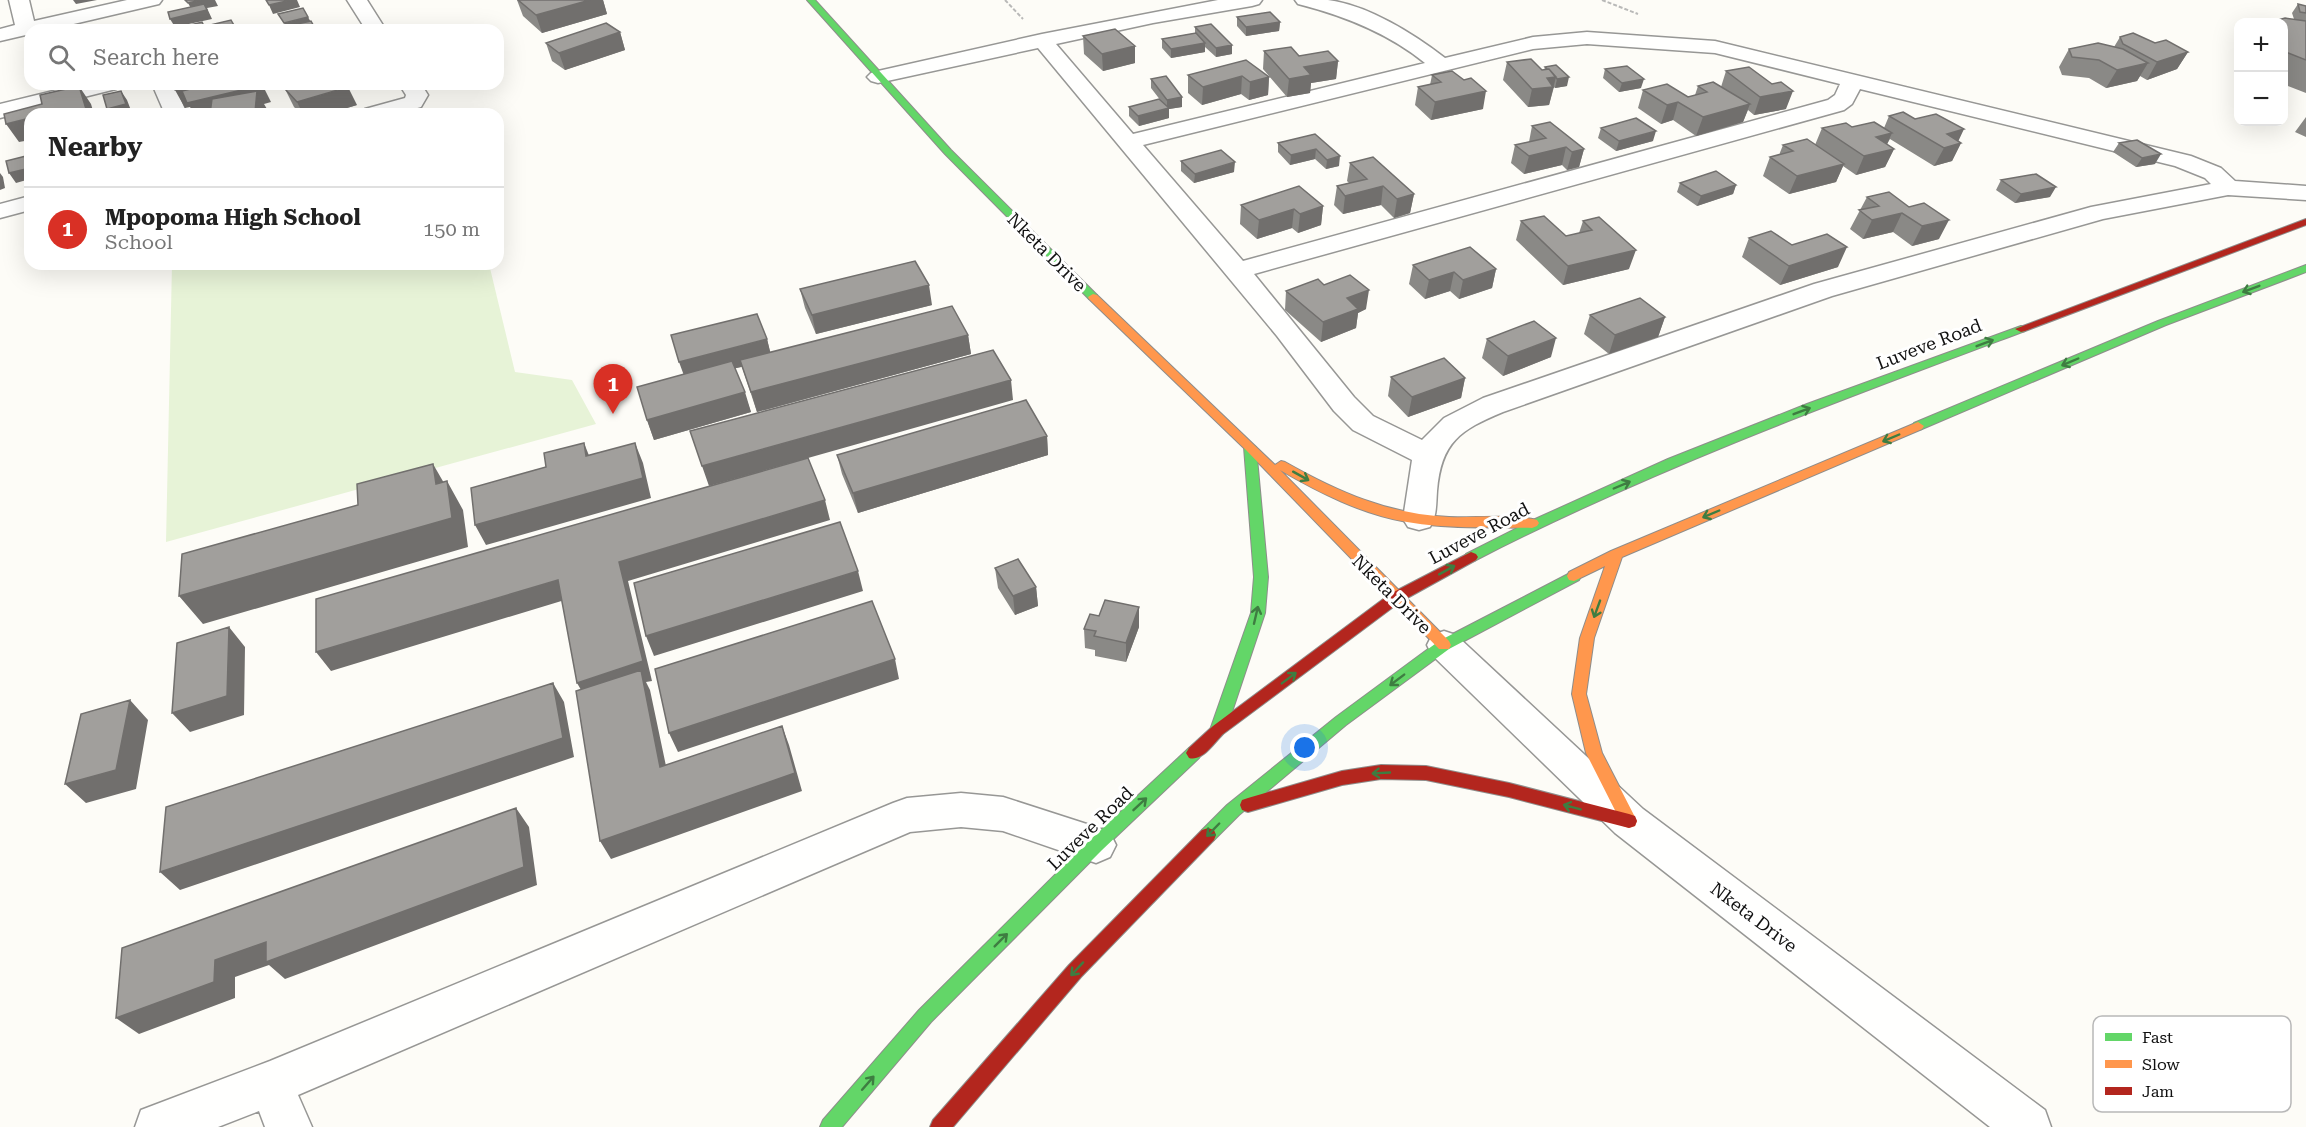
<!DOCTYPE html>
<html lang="en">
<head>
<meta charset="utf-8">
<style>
	:root { --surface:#fff; --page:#f2f2f2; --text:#222; --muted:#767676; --line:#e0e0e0; --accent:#d93025 }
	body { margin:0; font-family:"Roboto Serif",serif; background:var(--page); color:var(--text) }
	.controls { position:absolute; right:18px; top:18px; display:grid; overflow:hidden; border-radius:12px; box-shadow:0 6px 24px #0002 }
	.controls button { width:54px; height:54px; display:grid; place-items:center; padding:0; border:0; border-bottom:2px solid var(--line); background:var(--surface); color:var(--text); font:30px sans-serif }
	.you { position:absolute; left:1305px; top:748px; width:21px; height:21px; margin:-15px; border:4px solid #fff; border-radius:50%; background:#1a73e8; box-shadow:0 0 0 9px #1a73e833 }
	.badge { display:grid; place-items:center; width:39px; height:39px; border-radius:50%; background:var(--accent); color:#fff; font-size:20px; font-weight:700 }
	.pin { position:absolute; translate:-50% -50px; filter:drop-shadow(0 2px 3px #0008) }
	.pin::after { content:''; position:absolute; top:32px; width:21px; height:18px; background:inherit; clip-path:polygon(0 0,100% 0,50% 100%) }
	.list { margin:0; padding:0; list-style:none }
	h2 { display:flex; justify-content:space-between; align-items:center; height:78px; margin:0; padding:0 24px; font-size:26px }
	h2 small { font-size:20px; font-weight:400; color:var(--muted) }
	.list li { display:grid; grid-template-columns:39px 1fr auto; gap:18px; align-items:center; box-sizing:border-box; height:84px; padding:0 24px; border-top:2px solid var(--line) }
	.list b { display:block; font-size:22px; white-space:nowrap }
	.list p { margin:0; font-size:20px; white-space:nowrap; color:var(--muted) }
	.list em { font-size:20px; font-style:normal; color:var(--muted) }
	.icon { flex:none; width:33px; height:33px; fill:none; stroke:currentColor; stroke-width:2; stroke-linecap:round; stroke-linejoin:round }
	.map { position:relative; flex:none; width:2306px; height:1127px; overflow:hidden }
	.search { position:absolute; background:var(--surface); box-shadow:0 6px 24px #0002; left:24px; top:24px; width:480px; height:66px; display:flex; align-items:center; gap:15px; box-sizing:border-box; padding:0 21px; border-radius:18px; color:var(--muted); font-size:22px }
	.panel { position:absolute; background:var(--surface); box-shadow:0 6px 24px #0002; left:24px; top:108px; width:480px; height:162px; border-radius:18px }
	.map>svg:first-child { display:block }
</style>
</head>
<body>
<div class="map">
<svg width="2306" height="1127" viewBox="0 0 2306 1127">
	<rect width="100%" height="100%" fill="#fdfcf7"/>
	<path fill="#e7f3d7" d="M172 264H489L515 372 572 380 596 424 166 542Z"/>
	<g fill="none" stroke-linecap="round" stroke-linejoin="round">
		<g stroke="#979795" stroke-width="3">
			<path id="street" d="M9 0H29L34 21 127 0H162L159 4 48 30H30V34L0 41V29L15 25Z
				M347 0H367L386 30H366Z
				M1218 0H1262L1259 4 1252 6 1153 23 1056 44 1133 134 1425 63C1388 33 1345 16 1298 4L1295 0C1306 0 1318 0 1328 0 1368 5 1414 34 1445 58L1533 37 1587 32 1715 41 2191 156 2221 168 2235 181 2306 186V200L2228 195 2103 219 1832 296 1503 412C1460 430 1441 442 1437 491 1436 504 1437 516 1430 527L1419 530 1408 527 1403 519 1412 460 1353 430 1334 411 1277 336 1038 48 878 83 871 81 867 77 871 73 878 71 1042 34ZM1587 44 1715 53 1840 84 1835 95 1828 100 1243 261 1143 145 1533 49ZM1860 89 2175 166 2205 178 2211 184 2091 207 1814 284 1483 398 1444 418 1422 440 1373 416 1354 397 1254 274 1844 110 1852 104Z
				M82 84H119L116 89 0 118V104Z
				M152 84H174L187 114H165Z
				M399 84H421L428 95 421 107 396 114H362L365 109 405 98 406 95Z
				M30 196V210L0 218V204Z
				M1444 631 1456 635 1643 809 2045 1110 2051 1127H1990L1615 833 1432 655 1427 645 1432 635Z
				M961 793 1003 797 1096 827 1110 833 1116 845 1110 857 1096 863 1003 831 961 827 910 832 298 1095 312 1127H265L259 1111 218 1127H135L141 1110 270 1061 893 803 907 798Z"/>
		</g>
		<g stroke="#8e8d8b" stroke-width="2">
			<path id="fast" d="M807 0H815L951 150 1097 295V299H1089L945 154Z
				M2306 265V272L2166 325 1922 429 1918 430 1912 426 1914 423 2158 321Z
				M2021 326 2025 327V331C1838 401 1653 469 1476 560L1471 562 1464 557 1466 554 1533 520 1668 459 1807 404Z
				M1250 443 1256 447 1268 577 1265 613 1226 730 1223 734 1218 736 1213 734 1210 730 1251 613 1254 577 1244 447Z
				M1574 571 1579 572 1581 576 1579 580 1449 649 1346 725 1239 815 1214 840 1208 842 1202 840 1200 835 1202 830 1227 805 1336 717 1439 641Z
				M1194 747 1199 748 1202 753 1199 758 1102 850 931 1022 842 1127H820L823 1120 919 1010 1090 840 1189 748Z"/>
		</g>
		<g stroke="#8e8d8b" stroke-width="2">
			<path id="slow" d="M1093 294 1097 295 1275 465 1281 461 1285 462C1338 492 1388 514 1449 517 1472 518 1517 514 1537 520L1539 523 1537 526 1532 528C1491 527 1448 529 1407 522 1361 514 1320 493 1280 470L1449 641 1451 645 1449 649H1439L1246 450 1089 299 1088 297Z
				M1918 422 1924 426 1922 429 1622 557 1594 638 1586 694 1602 753 1637 821 1635 826 1629 828 1623 826 1586 753 1572 694 1580 638 1605 566 1574 581 1569 580 1567 576 1569 572 1611 551Z"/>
		</g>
		<g stroke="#8e8d8b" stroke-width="2">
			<path id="jam" d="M2306 219V225L2025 331 2021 332 2015 329Z
				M1471 552 1476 554 1478 557 1476 560 1400 602 1223 734C1214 743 1202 762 1189 758L1186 753 1189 748 1213 726 1390 594Z
				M1381 765 1426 766 1509 783 1629 814 1635 816 1637 821 1635 826 1629 828 1509 797 1426 780 1381 779 1342 785 1248 812 1242 810 1240 805 1242 800 1248 798 1342 771Z
				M1208 828 1214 830 1216 835 1214 840 1081 977 953 1127H930L933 1120 1069 965 1202 830Z"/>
		</g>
		<path stroke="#b9b9b8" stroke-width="2" stroke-dasharray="4 2" stroke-linecap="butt" d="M1005 0 1023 19
			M1602 0 1638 14"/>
		<use href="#street" fill="#fffffe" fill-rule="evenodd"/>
		<use href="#fast" fill="#63d668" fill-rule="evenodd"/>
		<use href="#slow" fill="#ff974d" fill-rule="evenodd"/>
		<use href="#jam" fill="#b3261e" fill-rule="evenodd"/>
	</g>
	<path fill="#8a8986" d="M517 0H603L607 14 542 33 523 16Z
		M2298 4 2306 6V93L2283 84V22L2294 19 2292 13Z
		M1237 17 1280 22 1279 31 1246 36 1237 26Z
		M1195 27 1232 45V54L1216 57 1205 47V52L1171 58 1162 48V39L1195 33Z
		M620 32 625 50 565 70 552 61 546 43Z
		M1083 36 1135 63 1103 71 1084 54Z
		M2120 37 2155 43 2188 52 2177 69 2147 80 2140 76 2137 81 2106 88 2089 78 2062 75 2059 67 2069 49 2114 47Z
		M1264 51 1338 61 1336 79 1311 83 1310 93 1287 97 1263 69Z
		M1507 62 1542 70H1544L1545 67 1567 86 1555 88 1554 87 1549 105 1528 107 1503 80Z
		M1605 69 1641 88 1619 92 1603 78Z
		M1726 71 1786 109 1754 115 1748 110 1743 122 1696 136 1673 120 1661 124 1638 108 1643 90 1688 97 1695 95 1698 86 1721 87Z
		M1188 75 1269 77 1268 95 1249 100 1241 94 1202 105 1188 93Z
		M1432 75 1483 109 1431 120 1415 105 1418 87 1430 85Z
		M1151 79 1182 97V107L1169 109V118L1139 126 1129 116V107L1161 101 1151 88Z
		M285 89 357 105 327 114H301L294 107Z
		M1889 116 1915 119 1961 143 1952 161 1934 166 1890 139 1887 144 1894 149 1885 167 1856 175 1843 166 1836 182 1789 194 1763 176 1770 157 1779 155 1783 145H1815L1822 128 1852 127 1884 128Z
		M2306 117V137L2295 132Z
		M1532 126 1584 149 1579 167 1567 170 1562 165 1524 174 1511 163 1515 145 1529 142Z
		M1601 128 1653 141 1616 151 1598 138Z
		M1315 134 1339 166 1326 169 1315 159 1290 165 1278 152V143Z
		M2119 143 2155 164 2136 167 2113 152Z
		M1181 161 1234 172 1194 183 1181 171Z
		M1350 163 1414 194 1410 213 1394 218 1381 205 1343 214 1334 205 1337 186 1349 183 1347 181Z
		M2001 180 2050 197 2015 203 1996 190Z
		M1680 183 1736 185 1733 194 1697 206 1677 192Z
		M1889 192 1939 239 1912 246 1893 232 1863 239 1850 229 1867 197Z
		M1241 205 1323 206 1321 225 1298 233 1292 228 1257 239 1240 224Z
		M1599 217 1629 269 1563 285 1516 240 1521 221 1566 236 1579 233 1583 221Z
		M1749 238 1792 245 1838 267 1780 285 1742 257Z
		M1413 265 1496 269 1492 288 1459 299 1450 291 1425 299 1409 284Z
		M1324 285 1366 309 1358 313 1356 328 1321 342 1285 310 1286 291Z
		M800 289 932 305 816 334 805 308Z
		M1590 315 1665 317 1658 337 1609 354 1584 334Z
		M968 335 971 354 757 412 742 367 735 368 751 412 654 440 647 420 683 374 767 339 770 352Z
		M1487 339 1551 357 1503 376 1482 358Z
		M1391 377 1465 378 1461 398 1408 417 1388 396Z
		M1047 436 1048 455 858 513 842 474 837 455Z
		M995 568 1036 587 1038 606 1015 615 998 588Z
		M1139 607V627L1126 662 1095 656V650L1085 648 1084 629 1099 616Z"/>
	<path fill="#716f6d" d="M73 0H97L76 4Z
		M201 0H215L218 6 207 8 212 19 175 27 170 19 193 12 188 3Z
		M291 0H297L300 7 273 14 269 5Z
		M590 0H603L607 14 542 33 536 15Z
		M308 17 313 26 287 30 284 23Z
		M1280 22 1279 31 1246 36V27Z
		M235 27 236 30H223Z
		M620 32 625 50 565 70 559 53Z
		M1205 43V52L1171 58V49Z
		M1232 45V54L1216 57V48Z
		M1135 46V63L1103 71 1102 54Z
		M2188 52 2177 69 2147 80 2157 62Z
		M1338 61 1336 79 1311 83 1310 93 1287 97 1289 79 1304 67Z
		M2148 63 2137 81 2106 88 2117 70Z
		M1242 76 1241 94 1202 105 1203 87Z
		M1269 77 1268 95 1249 100 1250 82Z
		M1556 77 1549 105 1528 107 1532 89 1547 78Z
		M1569 77 1567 86 1555 88 1557 79Z
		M1644 79 1641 88 1619 92 1622 83Z
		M199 84H262L271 102 264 104 267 109 266 114H194L190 107 185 108 175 90Z
		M79 86 91 104 94 114H67Z
		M348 87 357 105 327 114H303L297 102Z
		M121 91 127 100 132 113 111 114 107 109Z
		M1486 91 1483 109 1431 120 1435 102Z
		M1793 91 1786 109 1754 115 1760 97Z
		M1182 97V107L1169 109V118L1139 126 1138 116 1167 109V100Z
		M1678 102 1673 120 1661 124 1667 105Z
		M1750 104 1743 122 1696 136 1703 117Z
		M30 118V140L19 142 6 124Z
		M1964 129 1957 144 1961 143 1952 161 1934 166 1944 148 1947 134Z
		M1656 131 1653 141 1616 151 1619 141Z
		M1892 133 1884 151 1894 149 1885 167 1856 175 1864 156 1876 137Z
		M1566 147 1562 165 1524 174 1529 156Z
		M1316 149 1315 159 1290 165 1291 155Z
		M1584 149 1579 167 1567 170 1572 152Z
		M2161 154 2155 164 2136 167 2142 158Z
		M1340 156 1339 166 1326 169 1327 160Z
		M1235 162 1234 172 1194 183 1195 174Z
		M1844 164 1836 182 1789 194 1797 176Z
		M30 168V179L16 183 9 173Z
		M0 173 3 177 5 188 0 190Z
		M1736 185 1733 194 1697 206 1701 196Z
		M1383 186 1381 205 1343 214 1345 196Z
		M2056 187 2050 197 2015 203 2021 194Z
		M1414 194 1410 213 1394 218 1397 199Z
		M1323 206 1321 225 1298 233 1300 214Z
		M1294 209 1292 228 1257 239 1259 220Z
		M1902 213 1893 232 1863 239 1872 220Z
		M1949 220 1939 239 1912 246 1922 226Z
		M1847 247 1838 267 1780 285 1789 266Z
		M1636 250 1629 269 1563 285 1568 266Z
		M1496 269 1492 288 1459 299 1463 280Z
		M1454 272 1450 291 1425 299 1429 280Z
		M929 285 932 305 816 334 812 315Z
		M1369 290 1366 309 1358 313 1356 328 1321 342 1323 322 1347 298Z
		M1665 317 1658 337 1609 354 1615 335Z
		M968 335 971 354 757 412 751 392Z
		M1556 338 1551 357 1503 376 1508 356Z
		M767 339 772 359 686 381 679 362Z
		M1465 378 1461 398 1408 417 1412 397Z
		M1011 380 1013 400 709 486 702 466Z
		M745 392 751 412 654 440 647 420Z
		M1047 436 1048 455 858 513 853 493Z
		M584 443 592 463 586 456Z
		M635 443 643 463 651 498 486 545 475 525Z
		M433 464 448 490 447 481 463 510 468 547 203 624 179 596 436 484Z
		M825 500 830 520 628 581 652 681 646 682 650 690 670 785 588 702 577 683 619 562Z
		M858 571 863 591 654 656 646 636Z
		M558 580 568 599 331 671 316 652Z
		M1036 587 1038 606 1015 615 1013 596Z
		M1139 607V627L1126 662V643Z
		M229 627 245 647 244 715 190 732 172 713Z
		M895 659 899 679 678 752 669 733Z
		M553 683 564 702 574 757 180 890 160 872Z
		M130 700 148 720 136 789 86 803 65 784Z
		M782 726 789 745 802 791 611 859 600 841Z
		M516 808 529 827 537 885 285 979 269 965 235 977V998L139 1034 116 1018 215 960Z"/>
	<path fill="#a19f9c" stroke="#716f6d" stroke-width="1.5" d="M185 0H201L188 3Z
		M266 0H291L269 5Z
		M518 0H590L536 15Z
		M204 4 207 10 170 19 168 12Z
		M2298 4 2306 6V13L2300 12Z
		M303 8 308 17 284 23 278 14Z
		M1270 12 1280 22 1246 27 1237 17Z
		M2285 18 2306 21V60L2283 51V22H2271Z
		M231 20 235 27 223 30H208L206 26Z
		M311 21 316 30H285L283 27Z
		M202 22 205 28 195 30H175L174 29Z
		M606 23 620 32 559 53 546 43Z
		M1211 24 1232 45 1216 48 1195 27Z
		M1115 29 1135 46 1102 54 1083 36Z
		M1196 33 1205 43 1171 49 1162 39Z
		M2133 33 2155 43 2166 40 2188 52 2157 62 2123 44 2120 37Z
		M2098 43 2123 49 2148 63 2117 70 2099 60 2072 57 2069 49Z
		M1291 47 1299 56 1328 51 1338 61 1304 67 1311 75 1289 79 1264 51Z
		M1531 59 1542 70 1549 69 1556 77 1547 78 1553 87 1532 89 1507 62Z
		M1246 60 1269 77 1250 82 1242 76 1203 87 1188 75Z
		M1556 65 1569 77 1557 79 1549 69H1547L1545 67Z
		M1627 66 1644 79 1622 83 1605 69Z
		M1749 67 1772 84 1781 82 1793 91 1760 97 1726 71Z
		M1452 71 1464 80 1471 78 1486 91 1435 102 1418 87 1441 82 1432 75Z
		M1166 76 1182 97 1167 100 1151 79Z
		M1713 82 1750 104 1703 117 1678 102 1667 105 1643 90 1667 84 1688 97 1707 92 1698 86Z
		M172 84H199L175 90Z
		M211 84H261L262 85 187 103 182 91Z
		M303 84H345L348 87 297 102 285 89Z
		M79 86 86 109 67 114H30V118L6 124 4 114 42 104 40 95Z
		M121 91 126 104 107 109 103 95Z
		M257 91 255 112 245 114H210L212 99Z
		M1159 99 1169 108 1138 116 1129 107Z
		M1903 112 1915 119 1936 114 1964 129 1947 134 1961 143 1944 148 1889 116Z
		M1636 118 1656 131 1619 141 1601 128Z
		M1550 122 1584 149 1572 152 1566 147 1529 156 1515 145 1546 138 1532 126Z
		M1874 122 1892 133 1876 137 1894 149 1864 156 1822 128 1846 123 1852 127Z
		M1315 134 1340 156 1327 160 1316 149 1291 155 1278 143Z
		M1807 139 1844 164 1797 176 1770 157 1793 151 1783 145Z
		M2137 140 2161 154 2142 158 2119 143Z
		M1221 150 1235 162 1195 174 1181 161Z
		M30 155V168L9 173 6 161Z
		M1373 157 1414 194 1397 199 1383 186 1345 196 1337 186 1367 179 1350 163Z
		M1716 171 1736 185 1701 196 1680 183Z
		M2036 174 2056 187 2021 194 2001 180Z
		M1299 186 1323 206 1300 214 1294 209 1259 220 1241 205Z
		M1889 192 1909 207 1924 203 1949 220 1922 226 1902 213 1872 220 1859 210 1879 206 1867 197Z
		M1544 216 1566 236 1592 230 1583 221 1599 217 1636 250 1568 266 1521 221Z
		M1771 231 1792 245 1827 234 1847 247 1789 266 1749 238Z
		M1470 247 1496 269 1463 280 1454 272 1429 280 1413 265Z
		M915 261 929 285 812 315 800 289Z
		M1350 275 1369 290 1347 298 1358 309 1323 322 1286 291 1318 279 1324 285Z
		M1640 298 1665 317 1615 335 1590 315Z
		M952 306 968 335 751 392 740 360Z
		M757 314 767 339 679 362 671 335Z
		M1534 321 1556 338 1508 356 1487 339Z
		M993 350 1011 380 702 466 690 431Z
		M1444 358 1465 378 1412 397 1391 377Z
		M732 361 745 392 647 420 637 387Z
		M1026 400 1047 436 853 493 837 455Z
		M584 443 586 456 635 443 643 478 475 525 471 488 546 467 544 453Z
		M808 458 825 500 619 562 643 661 577 683 558 580 316 652V599Z
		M433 464 436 484 447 481 452 518 179 596 182 554 358 505 357 484Z
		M840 522 858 571 646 636 634 583Z
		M1018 559 1036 587 1013 596 995 568Z
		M1105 600 1139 607 1126 643 1094 636 1096 631 1084 629 1090 614 1099 616Z
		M872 601 895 659 669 733 655 669Z
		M229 627 227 696 172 713 177 643Z
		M641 670 660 767 782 726 795 773 600 841 576 691Z
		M553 683 563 738 160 872 166 807Z
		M130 700 116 770 65 784 81 714Z
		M516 808 524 867 266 962V942L215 960 214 982 116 1018 122 948Z"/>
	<defs><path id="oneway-shaft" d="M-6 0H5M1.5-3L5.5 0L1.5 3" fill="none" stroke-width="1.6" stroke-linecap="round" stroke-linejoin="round" transform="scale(1.5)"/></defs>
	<g stroke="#3e7d41">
		<use href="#oneway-shaft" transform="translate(2251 289) rotate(159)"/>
		<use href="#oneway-shaft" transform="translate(1985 343) rotate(-21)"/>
		<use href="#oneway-shaft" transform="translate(2070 362) rotate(157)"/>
		<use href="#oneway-shaft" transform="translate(1802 411) rotate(-21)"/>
		<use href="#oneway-shaft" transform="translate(1891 438) rotate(157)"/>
		<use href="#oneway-shaft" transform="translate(1301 476) rotate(29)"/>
		<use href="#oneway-shaft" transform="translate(1622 485) rotate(-23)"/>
		<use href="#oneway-shaft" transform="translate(1711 514) rotate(157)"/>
		<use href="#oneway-shaft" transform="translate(1447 570) rotate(-29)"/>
		<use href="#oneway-shaft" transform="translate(1597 609) rotate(110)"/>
		<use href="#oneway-shaft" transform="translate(1256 615) rotate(-77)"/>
		<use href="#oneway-shaft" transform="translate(1289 678) rotate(-37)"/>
		<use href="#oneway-shaft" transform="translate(1397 680) rotate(143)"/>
		<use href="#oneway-shaft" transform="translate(1381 773) rotate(177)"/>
		<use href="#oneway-shaft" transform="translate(1140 804) rotate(-43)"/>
		<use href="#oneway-shaft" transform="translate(1572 807) rotate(-165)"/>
		<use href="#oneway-shaft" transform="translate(1213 830) rotate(134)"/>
		<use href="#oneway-shaft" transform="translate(1001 940) rotate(-45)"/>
		<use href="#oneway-shaft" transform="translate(1077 969) rotate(133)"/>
		<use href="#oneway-shaft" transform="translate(868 1083) rotate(-49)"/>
	</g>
	<g text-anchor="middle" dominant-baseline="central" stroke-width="6" stroke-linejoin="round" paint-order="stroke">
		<g font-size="18" fill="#111" stroke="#fff">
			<text transform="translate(1047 252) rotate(45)">Nketa Drive</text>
			<text transform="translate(1929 344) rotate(-21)">Luveve Road</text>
			<text transform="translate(1479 533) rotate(-28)">Luveve Road</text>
			<text transform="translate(1392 594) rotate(45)">Nketa Drive</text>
			<text transform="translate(1090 828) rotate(-44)">Luveve Road</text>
			<text transform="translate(1754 917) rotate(37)">Nketa Drive</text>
		</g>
	</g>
	<rect x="2093" y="1016" width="198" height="96" rx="9" fill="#fff" stroke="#b8b8b8" stroke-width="1.5"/>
	<rect x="2105" y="1033" width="27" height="8" fill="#63d668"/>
	<rect x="2105" y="1060" width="27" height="8" fill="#ff974d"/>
	<rect x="2105" y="1087" width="27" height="8" fill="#b3261e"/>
	<g font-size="16" fill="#111">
		<text x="2142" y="1043">Fast</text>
		<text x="2142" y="1070">Slow</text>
		<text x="2142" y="1097">Jam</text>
	</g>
</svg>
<div class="controls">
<button>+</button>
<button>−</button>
</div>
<div class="you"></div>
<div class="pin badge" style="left:613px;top:414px">1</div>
<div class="search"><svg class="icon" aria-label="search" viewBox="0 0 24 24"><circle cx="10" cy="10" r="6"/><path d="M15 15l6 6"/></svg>Search here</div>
<section class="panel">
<h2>Nearby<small></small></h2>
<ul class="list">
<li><span class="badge">1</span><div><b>Mpopoma High School</b><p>School</p></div><em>150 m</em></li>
</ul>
</section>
</div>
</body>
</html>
